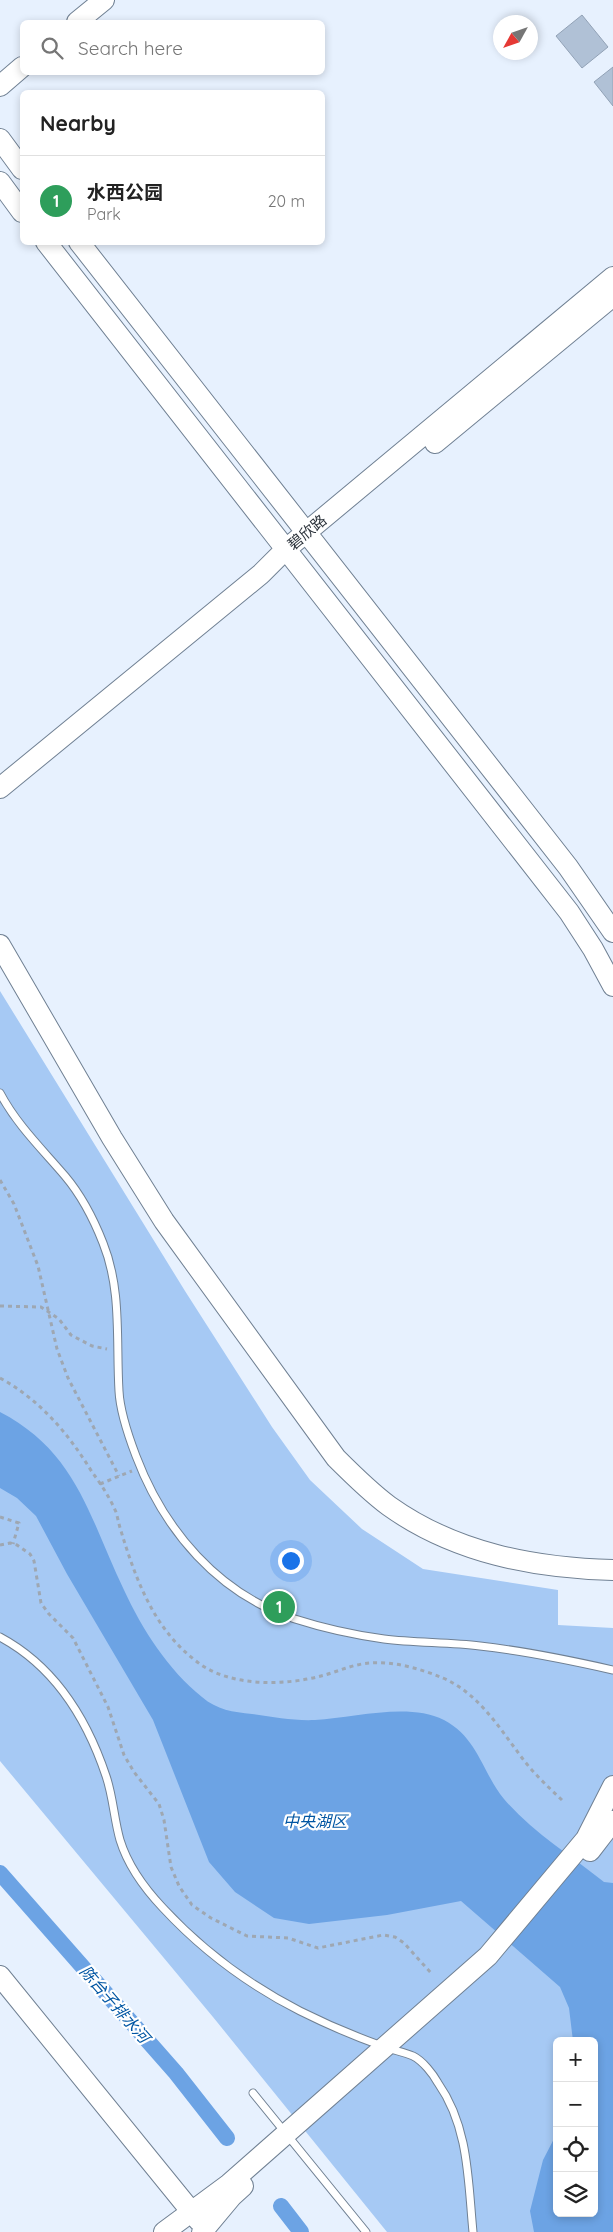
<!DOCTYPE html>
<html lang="en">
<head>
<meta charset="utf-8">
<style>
	:root { --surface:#fff; --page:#f2f2f2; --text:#222; --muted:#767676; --line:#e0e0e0; --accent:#736901 }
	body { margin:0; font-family:Quicksand,"Noto Sans SC",sans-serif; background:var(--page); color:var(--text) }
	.controls { position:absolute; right:15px; bottom:15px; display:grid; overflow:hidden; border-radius:8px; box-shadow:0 2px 8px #0003 }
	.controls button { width:45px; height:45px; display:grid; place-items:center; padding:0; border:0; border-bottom:1px solid var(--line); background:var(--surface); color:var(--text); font:25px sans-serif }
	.compass { position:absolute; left:493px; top:15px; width:45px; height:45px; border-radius:50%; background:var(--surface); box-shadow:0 2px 8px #0003; rotate:230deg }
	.you { position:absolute; left:290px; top:1560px; width:18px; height:18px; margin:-12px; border:4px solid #fff; border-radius:50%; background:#1a73e8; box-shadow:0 0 0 8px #1a73e833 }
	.badge { display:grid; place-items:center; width:32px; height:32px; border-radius:50%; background:var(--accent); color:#fff; font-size:16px; font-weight:700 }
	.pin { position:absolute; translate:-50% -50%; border:2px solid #fff; box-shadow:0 1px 5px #0006 }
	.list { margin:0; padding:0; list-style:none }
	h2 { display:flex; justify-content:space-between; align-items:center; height:65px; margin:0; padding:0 20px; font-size:21px }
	h2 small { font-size:16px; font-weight:400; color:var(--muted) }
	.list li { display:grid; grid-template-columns:32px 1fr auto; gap:15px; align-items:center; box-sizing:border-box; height:90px; padding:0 20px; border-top:1px solid var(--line) }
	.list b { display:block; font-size:19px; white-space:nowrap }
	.list p { margin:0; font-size:16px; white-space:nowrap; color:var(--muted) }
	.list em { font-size:16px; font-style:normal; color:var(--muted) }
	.icon { flex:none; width:28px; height:28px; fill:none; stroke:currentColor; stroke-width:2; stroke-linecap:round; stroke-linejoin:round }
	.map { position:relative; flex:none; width:613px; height:2232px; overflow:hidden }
	.search { position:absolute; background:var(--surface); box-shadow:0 2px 8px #0003; left:20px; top:20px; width:305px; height:55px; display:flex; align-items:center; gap:12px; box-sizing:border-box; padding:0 18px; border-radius:8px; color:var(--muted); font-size:19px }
	.panel { position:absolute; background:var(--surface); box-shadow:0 2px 8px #0003; left:20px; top:90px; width:305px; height:155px; border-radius:8px }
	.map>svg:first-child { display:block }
</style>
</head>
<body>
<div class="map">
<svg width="613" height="2232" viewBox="0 0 613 2232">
	<rect width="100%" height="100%" fill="#e7f1fe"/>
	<path fill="#a6c9f4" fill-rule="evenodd" d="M0 991 185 1291 272 1427 310 1480 362 1529 423 1569 558 1590V1625L613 1628V2232H387L213 2017 0 1761ZM557 2041H594V2213H557Z"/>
	<path fill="#6ca3e4" d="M0 1412C77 1452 89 1517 124 1590 142 1629 168 1670 202 1697 217 1710 233 1712 252 1714 273 1717 294 1721 315 1720 354 1718 408 1702 444 1720 478 1738 482 1772 504 1799 532 1832 570 1855 604 1882L613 1883V2232H534L530 2211 543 2160 557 2133V2213H594V2041H573L569 2008 560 1987 461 1901 387 1915 309 1924 274 1918 235 1892 209 1862 153 1720 67 1574 36 1516 17 1498 0 1488Z"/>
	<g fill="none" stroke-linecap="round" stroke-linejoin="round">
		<path stroke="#6ca3e4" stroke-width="16" d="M0 1873 176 2073 227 2138
			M281 2206 301 2232"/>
	</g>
	<path fill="#b0c1d6" stroke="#92a2b6" d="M582 15 608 47 582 68 556 36Z
		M613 67V106L594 82Z"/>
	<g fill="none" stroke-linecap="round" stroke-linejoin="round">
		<g stroke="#708093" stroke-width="9">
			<path id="lane" d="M0 1093C17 1125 42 1149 65 1176 81 1195 94 1220 103 1243 122 1290 116 1341 119 1391 120 1412 128 1435 136 1456 164 1530 218 1594 295 1619 323 1628 355 1635 384 1639 416 1643 449 1642 480 1646 525 1651 569 1660 613 1670
				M0 1637C54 1666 87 1719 106 1776 113 1796 114 1819 120 1840 128 1866 145 1889 163 1908 202 1950 249 1985 300 2011 326 2024 354 2036 382 2046 392 2050 404 2052 413 2056 423 2061 433 2074 438 2083 469 2127 468 2181 473 2232
				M253 2093 366 2232"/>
		</g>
		<g stroke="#708093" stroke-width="22">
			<path id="secondary" d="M77 22 104 0
				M0 86 22 67
				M0 139 22 169
				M0 182 22 212
				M46 242 569 912 593 949 613 986
				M79 242 568 867 613 932
				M435 443 613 296
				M0 788 261 574 285 550 613 277
				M0 945 112 1138 164 1221 336 1458C353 1475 370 1492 389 1506 455 1553 534 1568 613 1570
				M590 1851 613 1821
				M0 1976 199 2221
				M164 2232 229 2184 488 1956 586 1839 613 1786
				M202 2232 232 2196 243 2186"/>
		</g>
		<path stroke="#9ea7b2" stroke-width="3" stroke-dasharray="4 4" stroke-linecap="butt" d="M0 1180 14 1204 38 1266 57 1349 68 1378 119 1476
			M0 1306 41 1307 59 1319 71 1335 92 1346 107 1349
			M0 1378C40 1400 68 1433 92 1472 101 1484 110 1498 116 1512 118 1519 119 1525 121 1531 136 1580 154 1629 196 1661 228 1687 283 1686 321 1676 337 1672 353 1664 370 1663 394 1661 421 1669 443 1678 477 1693 496 1723 517 1751 530 1770 546 1785 562 1800
			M100 1484 132 1471
			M0 1517 19 1523 13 1544
			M0 1545 10 1543 17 1545 30 1554 34 1561 41 1603 49 1614 73 1638 108 1707 124 1755 134 1772 159 1804 164 1820 171 1867 179 1886 192 1905 211 1918 247 1936 288 1938 318 1948 383 1935 395 1937 404 1943 431 1973"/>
		<use href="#lane" stroke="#fff" stroke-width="7"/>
		<use href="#secondary" stroke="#fff" stroke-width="20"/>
	</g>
	<g text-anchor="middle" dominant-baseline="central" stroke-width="4.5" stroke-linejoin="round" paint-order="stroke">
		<g font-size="15" fill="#2c333b" stroke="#fff">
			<text transform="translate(307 532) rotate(-40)">碧欣路</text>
		</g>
		<g font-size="16" font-style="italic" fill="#0156a3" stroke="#fff">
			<text x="315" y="1821">中央湖区</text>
			<text transform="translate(115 2004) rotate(49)">陈台子排水河</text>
		</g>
	</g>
</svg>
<div class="controls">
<button>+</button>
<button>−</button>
<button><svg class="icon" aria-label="locate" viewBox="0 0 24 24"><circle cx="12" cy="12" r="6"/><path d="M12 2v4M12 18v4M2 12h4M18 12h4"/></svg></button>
<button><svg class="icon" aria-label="layers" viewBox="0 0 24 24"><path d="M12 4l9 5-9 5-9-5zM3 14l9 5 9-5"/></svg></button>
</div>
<svg class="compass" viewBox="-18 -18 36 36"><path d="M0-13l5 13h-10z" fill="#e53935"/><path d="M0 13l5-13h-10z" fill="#767676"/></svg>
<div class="you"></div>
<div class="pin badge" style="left:279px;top:1607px;background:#2e9e5b">1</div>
<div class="search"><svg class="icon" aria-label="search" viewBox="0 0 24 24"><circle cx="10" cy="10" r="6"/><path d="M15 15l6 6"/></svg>Search here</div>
<section class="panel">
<h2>Nearby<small></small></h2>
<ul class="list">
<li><span class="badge" style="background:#2e9e5b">1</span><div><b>水西公园</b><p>Park</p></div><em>20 m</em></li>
</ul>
</section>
</div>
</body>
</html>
